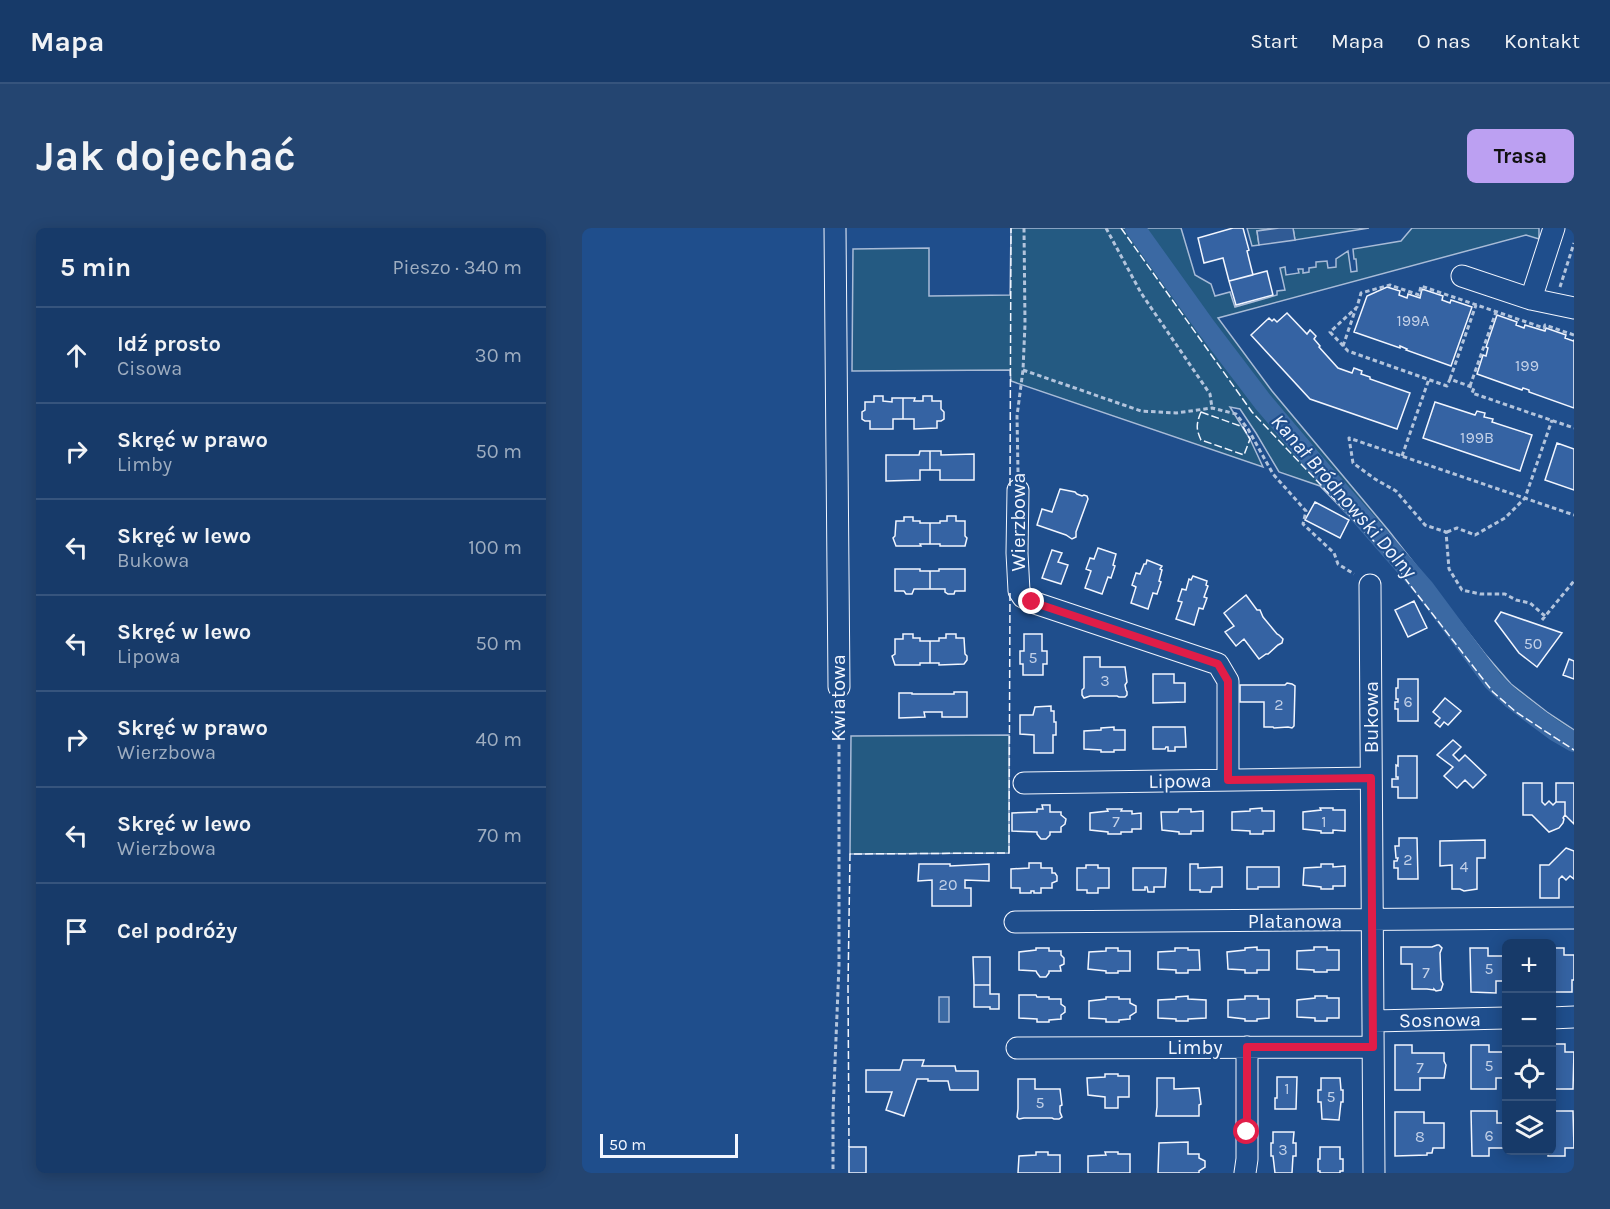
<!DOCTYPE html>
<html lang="pl">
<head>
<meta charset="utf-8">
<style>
	:root { --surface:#173a69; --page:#244571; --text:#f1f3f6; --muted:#9eadc0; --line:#36547d; --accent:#bca0f2 }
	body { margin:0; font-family:Karla,sans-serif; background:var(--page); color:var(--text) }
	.controls { position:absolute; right:18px; bottom:18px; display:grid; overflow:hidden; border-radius:9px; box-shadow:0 3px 15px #0003 }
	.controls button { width:54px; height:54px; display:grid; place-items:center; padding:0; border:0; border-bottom:2px solid var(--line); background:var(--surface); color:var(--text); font:30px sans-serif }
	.scale { position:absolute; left:18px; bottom:15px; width:138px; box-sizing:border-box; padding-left:6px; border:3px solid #f2f6ff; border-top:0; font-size:16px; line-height:21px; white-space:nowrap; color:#f2f6ff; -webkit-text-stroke:4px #1f4e8c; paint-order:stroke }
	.stop { position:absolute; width:18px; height:18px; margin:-14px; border:4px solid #e11d48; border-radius:50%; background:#fff }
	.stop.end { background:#e11d48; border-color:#fff; box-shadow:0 2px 6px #0008 }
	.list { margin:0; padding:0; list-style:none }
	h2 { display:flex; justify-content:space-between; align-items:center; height:78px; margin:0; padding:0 24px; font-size:26px }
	h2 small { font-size:20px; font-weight:400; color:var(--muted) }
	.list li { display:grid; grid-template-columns:39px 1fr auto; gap:18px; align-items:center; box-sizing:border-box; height:96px; padding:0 24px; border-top:2px solid var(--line) }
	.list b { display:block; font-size:22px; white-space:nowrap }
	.list p { margin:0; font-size:20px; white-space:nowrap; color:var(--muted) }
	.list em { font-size:20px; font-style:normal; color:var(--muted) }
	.icon { flex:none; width:33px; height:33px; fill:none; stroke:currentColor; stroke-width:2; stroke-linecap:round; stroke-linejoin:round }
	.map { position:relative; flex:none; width:992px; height:945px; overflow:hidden; border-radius:9px }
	header { display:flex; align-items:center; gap:36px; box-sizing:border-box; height:84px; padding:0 30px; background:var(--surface); border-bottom:2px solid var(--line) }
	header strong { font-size:28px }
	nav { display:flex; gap:33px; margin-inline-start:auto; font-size:21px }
	.intro { display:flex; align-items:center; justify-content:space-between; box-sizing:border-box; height:144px; padding:0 36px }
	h1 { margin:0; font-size:42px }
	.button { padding:15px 27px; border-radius:9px; background:var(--accent); color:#111; font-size:21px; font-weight:700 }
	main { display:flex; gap:36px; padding:0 36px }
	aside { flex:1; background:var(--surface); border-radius:9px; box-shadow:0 3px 15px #0003 }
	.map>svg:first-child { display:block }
</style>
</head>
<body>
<header>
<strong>Mapa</strong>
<nav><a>Start</a><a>Mapa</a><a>O nas</a><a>Kontakt</a></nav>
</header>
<div class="intro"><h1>Jak dojechać</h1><a class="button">Trasa</a></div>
<main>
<aside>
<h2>5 min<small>Pieszo · 340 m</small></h2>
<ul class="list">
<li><svg class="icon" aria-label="ahead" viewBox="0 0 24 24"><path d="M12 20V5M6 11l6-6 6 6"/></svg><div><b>Idź prosto</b><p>Cisowa</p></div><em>30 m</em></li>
<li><svg class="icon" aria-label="right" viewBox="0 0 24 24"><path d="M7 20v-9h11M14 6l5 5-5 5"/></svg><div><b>Skręć w prawo</b><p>Limby</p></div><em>50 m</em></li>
<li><svg class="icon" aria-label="left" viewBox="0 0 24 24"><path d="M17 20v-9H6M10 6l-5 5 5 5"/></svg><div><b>Skręć w lewo</b><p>Bukowa</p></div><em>100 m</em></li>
<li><svg class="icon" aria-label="left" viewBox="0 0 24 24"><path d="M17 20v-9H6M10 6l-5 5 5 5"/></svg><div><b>Skręć w lewo</b><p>Lipowa</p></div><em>50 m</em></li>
<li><svg class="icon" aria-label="right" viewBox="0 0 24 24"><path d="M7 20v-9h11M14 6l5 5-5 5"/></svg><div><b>Skręć w prawo</b><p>Wierzbowa</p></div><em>40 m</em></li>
<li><svg class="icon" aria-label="left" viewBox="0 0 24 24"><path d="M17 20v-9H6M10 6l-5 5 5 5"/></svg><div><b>Skręć w lewo</b><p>Wierzbowa</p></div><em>70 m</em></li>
<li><svg class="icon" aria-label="arrive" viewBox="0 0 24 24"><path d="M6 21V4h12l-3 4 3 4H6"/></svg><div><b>Cel podróży</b></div></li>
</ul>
</aside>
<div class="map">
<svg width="992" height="945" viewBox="0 0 992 945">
	<rect width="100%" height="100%" fill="#1f4e8c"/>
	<path fill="#245a82" stroke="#a8bbd7" stroke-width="1.5" d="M429 0H599L613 47 629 56 633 68 648 64 653 79 695 67V63L703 62 698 40 703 39 704 47 717 45 716 41H721V45L727 44V40L734 39V34L745 33 746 40 754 39V31L766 23 769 44 775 43 774 31H772L771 21 819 13 830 0H957V11L944 7 636 90 690 163 807 303 903 426 929 456 965 484 992 502V522L934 484 911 464 804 326 738 258 697 244 674 205 658 181 648 179 668 211 681 239 429 153 428 142 270 143 271 21 347 20V68L428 67Z
		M665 0H697L675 3 677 17 670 18Z
		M711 0H787L713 12Z
		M427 507V625L268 626 269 508Z"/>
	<path fill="#305b95" stroke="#a8bbd7" stroke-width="1.5" d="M697 0H711L713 12 677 17 675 3Z"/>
	<path fill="#3b69a3" stroke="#a8bbd7" stroke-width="1.5" d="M357 769H367V794H357Z"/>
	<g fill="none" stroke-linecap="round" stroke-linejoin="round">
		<path stroke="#3b69a3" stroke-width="20" d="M553 0 624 99 681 174 737 240 842 360 911 453 930 471 973 503 992 514"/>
	</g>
	<path fill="#3563a3" stroke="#f2f6ff" stroke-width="1.5" d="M651 0H661L667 22 665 23 671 47 647 53 641 30 622 35 616 10Z
		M685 43 691 67 654 77 647 53Z
		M805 59 818 63 817 67 825 70 826 66 838 70 840 61 861 68 860 72 868 75 869 72 890 79 869 138 824 122 825 121 818 118V120L772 104 785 68Z
		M705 85 725 106 728 102 734 108 732 111 738 118 737 119 756 140 770 145 772 140 780 143 779 146 788 149V151L828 165 815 201 728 171 669 107 687 90 690 93 692 91 695 94Z
		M915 87 935 94 934 97 942 100 943 97 963 103 964 100 984 107 983 110 991 113 992 112V180L947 164V162L941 160 940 162 895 146 901 127 904 128 906 120 904 119Z
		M292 168H301V173L310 174V170H321V191H311V201H288V193H283L280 191V184L283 182V174H292Z
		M341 168H350V173H359V181L362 184V191L359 193H355V200L332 201V191H321V170H333L332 173H341Z
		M853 174 893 187 895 183 903 185 902 189 911 191 910 194 950 207 938 243 841 210Z
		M975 215 992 221V262L963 252Z
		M338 223H348V242H338V252L304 253V227H337Z
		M348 223H359V227L392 226V252H358V242H348Z
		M478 261 493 264 495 266 500 268 502 267 505 268 506 271 494 304V309L490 311 484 307 455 297 460 281 470 284Z
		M733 274 767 292 758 310 723 292Z
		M365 288H374V293H383V308L385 310 383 318H358V316H348V295H358V293H365Z
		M322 289H331V293H338V295H348V316H338L339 318H314L311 310 313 308 314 293H322Z
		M516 320 534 326 531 337 533 338 529 350 526 349 520 366 503 360 509 343 504 341 508 330 512 331Z
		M470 322 480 325 476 334 486 337 479 356 460 350Z
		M565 332 580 338 578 341 580 342 577 353 579 354 575 366 571 365 566 381 549 375 554 359 550 357 554 345 558 346 562 336H564Z
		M313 341H338V343H348V361H332L330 366H324L322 363H313Z
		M357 341H383V363H373L372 366H366L363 364V361H348V343H357Z
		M611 348 625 353 624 357 626 358 622 369 625 370 621 381 617 380 612 397 594 391 600 374 596 373 600 361 604 362 607 351 609 352Z
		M664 367 675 382H678L681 389 695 406 697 407 701 411 700 415 696 417 686 426H684L677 431 662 411 654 418 643 404 652 398 642 385Z
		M832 373 845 400 826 409 813 382Z
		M919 384 980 405 955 439 937 425 913 393Z
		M321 406H331V410H338V413H348V435H338V437H313L310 428 313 426V411H321Z
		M364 406H374V410H382L383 426 385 428V432L382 436 357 437V435H348V413H357V410H364Z
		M442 406H460V423H465V436H461V447H441V436H438V423H442Z
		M502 429H518V439H543L545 454 543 457 544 462 545 464V467L543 469H537L535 468H508L502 470 500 467V462L502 460Z
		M987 431 992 433V451L981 447Z
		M571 446H592V455H603V474L571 475Z
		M816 451H836V493H816V481H813V474H816V471H814V460H816Z
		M705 455 710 456 713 458 712 498 710 500 706 499 692 500 691 499H682V474H658V457H703Z
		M372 464H385V489H360V484H342L343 489 317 490V465H330V466H372Z
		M863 470 879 483 866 497 862 494 858 499 853 495 858 490 851 484Z
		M469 478V483H472V494H474V507H471V525H452V507L438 506V487H451L453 479Z
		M532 499V502H543V522H532V524H519V522L502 521V503L519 502V500Z
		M571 499H603L604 519H593V523H586V519H584L583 521H571Z
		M871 512 879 519 871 527 877 533 883 527 904 547 891 560 883 552 875 560 862 548 871 539 855 527Z
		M816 528H835V570H816V559H810V551H816V549H814V537L816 538Z
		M941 555H960V574L963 577 967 573 971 577 974 574H983V587L981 590 982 591 981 595 977 600 967 604 950 587H941Z
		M974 555H992V596L983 587V574H974Z
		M460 577H468V584H479V587L484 591 483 596 479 599V604H468V607L464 611H459L455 606V604L430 603V585L455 584V581H461Z
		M680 580V583H692V603H681V606H668V603L650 602V584L668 583V581Z
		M738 580H751V582H763V603L751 602V605H739V603L721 601V584L739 582Z
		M525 581H540L539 583H550V586L559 585V601H550V604H539V606H526V604L508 602V585L526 583Z
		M597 581H609V584L621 583V603H609V606H597V604L580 602 579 584H596Z
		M817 610H835L836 651H816V640H812V633H815L816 630H814L813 618H817Z
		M903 612V630H895V661L882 663 878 661H870V637L858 638V613Z
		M984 620 992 623V651L988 648 984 652 980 648 977 651V670H958V637H967Z
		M447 635H459V640H470V645H473L475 648V653L470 655V660H459V665H452V663H449V665H438V660H429V641L447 640Z
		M337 636H368V638L407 636V653L383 652V660H389V678H350V652L336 653Z
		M608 636H616V640L640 639V659H630L629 664H618V662H608Z
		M739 636H751V639L763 638V658H751V661H739V659L721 657 722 640 739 639Z
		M504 637H516V640H527V660H516V665H505V662H495V640H504Z
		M665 639H697V659H676V661H665Z
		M551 640H584L583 659H572V664H566L565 659H563V662H551Z
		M855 717H857L860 720 858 725 859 752 861 756 859 762 854 763 852 761V762L845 761H830V736H819V719H850Z
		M675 719V722H687V742H675V745H663V742L646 741 645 724 663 722V720Z
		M732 719H745V722H757V742H745V744H732V742L715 741V723L732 722Z
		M454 720H467V723H479V727L482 730V736L478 738 479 743H467V745L464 749H458L455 745 454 743 437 742V724L454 722Z
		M524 720H536V723H548V743H536V745H524V743L506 741 507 724 524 723Z
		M593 720H606V722H617L618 742H606V745H594V742L576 741V724L593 723Z
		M888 720H906V728H924V753H914V765L889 764Z
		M969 720H982V727H992V752H990V764H969Z
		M391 729H408V757H392Z
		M392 757H408V766H417V781H408V779H392Z
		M437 767H454L455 769H467V771H479V776L483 779V784L479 787V791L467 792V794H455V791L437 790Z
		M606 768V771L624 772V790L606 791V793H594V791L576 790V772L594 771V769Z
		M663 768H676V771H687V790L675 791V793H663V791L646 789V772L663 771Z
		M733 768H745V770H757V790H745V793H733V790L715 789V772L733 770Z
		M524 769H537V771H548V775L554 778V784L548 788V791L537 792V794H524V791L507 790V773L524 771Z
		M969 816H983V824H992L991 861H969Z
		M813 817H830V825H862V833L864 837 862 850H838V862H813Z
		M889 817H907V824H924V850H914V861H889Z
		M321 832H342L340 838H373L374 843H396V862H368L366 853H346V851H335L322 888 304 882 310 864H284V842H318Z
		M523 846H536V848H547V869H536V880H523V869L506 867 505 850 523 849Z
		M695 849H715L714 881H693V870H695Z
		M575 850H592V861L617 860 619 876 617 877V888H574L575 879Z
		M739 850H758L759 862H761V874H759L757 892 740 891 739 874H736V862H739Z
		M436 851H453V861H478L480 877 478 878V884L480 889 477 891H472L470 890H442L437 891 435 889 436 881Z
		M889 883H915V895H924V920H907V928H890Z
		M969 883H991L992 920H983V928H966V922H969Z
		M813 884H842V895H862V920H851L850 925H845V927L813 928Z
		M691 904H712L711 915H714V928H711L710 945H693L691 928H689V915H691Z
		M606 914V926H617V930L623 933V939L617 943V945H576L577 915Z
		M267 919H284V945H267Z
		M738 919H758V931H761V943H758V945H738V943H736V931H738Z
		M454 924H466V927H478V945H436L437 928 454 927Z
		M523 924H536V926H548V945H506V928L524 927Z"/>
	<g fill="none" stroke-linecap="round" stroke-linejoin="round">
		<g stroke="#f2f6ff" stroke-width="23">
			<path id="minor" d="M253 0 257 459
				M880 48 949 71 992 80
				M949 71 972 0
				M436 262 435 325 437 363 441 369 450 374 636 436 646 453V552
				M788 357 792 945
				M442 555 789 550
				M433 694 992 690
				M969 790 992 789
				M791 793 924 790
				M435 820 791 819
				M663 945 665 931V819"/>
		</g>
		<path stroke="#b3c4dc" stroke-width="3" stroke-dasharray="4.5 3" stroke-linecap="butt" d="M524 0 559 65 628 166 630 180
			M978 59 992 15
			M992 107 963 97 962 100 839 58 837 67 808 57 779 65 775 79 748 104 766 123 865 158 868 151 892 160 890 165 992 200
			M761 118 774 80
			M441 142 559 183 594 185 630 180 654 186 666 201 691 246 724 283 721 296 752 325 756 336 772 346
			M868 151 894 77
			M888 158 914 84
			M820 228 847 151
			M436 244 435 188 441 142 443 96 442 0
			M865 304 875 300 893 307 923 290 943 270 970 192
			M963 388 948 375 934 372 923 366H898L880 362 867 341 864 304 843 297 814 263 793 251 771 235 767 210 992 287
			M960 392 992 353
			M251 941V884L257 737V476"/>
		<use href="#minor" stroke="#1f4e8c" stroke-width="21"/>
		<path stroke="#f2f6ff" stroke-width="1.5" stroke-dasharray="8 3" stroke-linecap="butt" d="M539 0 670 184 804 326 911 464 934 484 992 522
			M619 184 661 199 668 211 662 227 619 212C614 201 614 196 619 184Z
			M428 258 429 0
			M267 919 266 758 268 626 427 625 428 363"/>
	</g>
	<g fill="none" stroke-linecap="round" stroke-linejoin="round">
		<path stroke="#e11d48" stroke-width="8" d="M450 374 636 436 646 453V552L789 550 791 819H665V904"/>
	</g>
	<g text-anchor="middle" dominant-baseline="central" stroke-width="4.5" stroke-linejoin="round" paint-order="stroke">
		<g font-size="16" fill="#c3d1e8">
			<text x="831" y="92">199A</text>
			<text x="945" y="137">199</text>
			<text x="895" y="209">199B</text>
			<text x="951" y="415">50</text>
			<text x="451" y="429">5</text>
			<text x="523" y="452">3</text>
			<text x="826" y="473">6</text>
			<text x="697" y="476">2</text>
			<text x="534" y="593">7</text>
			<text x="742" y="593">1</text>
			<text x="826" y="631">2</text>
			<text x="882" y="638">4</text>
			<text x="366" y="656">20</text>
			<text x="907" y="740">5</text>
			<text x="844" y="744">7</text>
			<text x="907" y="837">5</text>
			<text x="838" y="839">7</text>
			<text x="705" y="860">1</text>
			<text x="749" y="868">5</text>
			<text x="458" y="874">5</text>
			<text x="907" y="907">6</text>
			<text x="838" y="908">8</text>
			<text x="701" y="921">3</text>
		</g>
		<g font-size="20" fill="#f2f6ff" stroke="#1f4e8c">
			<text transform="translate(436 294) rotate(-90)">Wierzbowa</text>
			<text transform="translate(256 470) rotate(-90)">Kwiatowa</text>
			<text transform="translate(789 489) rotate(-90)">Bukowa</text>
			<text transform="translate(598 553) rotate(-1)">Lipowa</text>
			<text x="713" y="693">Platanowa</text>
			<text transform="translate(858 792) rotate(-1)">Sosnowa</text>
			<text x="613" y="819">Limby</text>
		</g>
		<g font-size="21" font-style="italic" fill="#f2f6ff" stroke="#1f4e8c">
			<text transform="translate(762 268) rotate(49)">Kanał Bródnowski Dolny</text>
		</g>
	</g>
</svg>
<div class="controls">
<button>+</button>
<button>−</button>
<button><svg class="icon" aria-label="locate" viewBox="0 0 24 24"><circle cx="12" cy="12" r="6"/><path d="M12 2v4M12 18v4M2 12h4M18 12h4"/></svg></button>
<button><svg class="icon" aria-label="layers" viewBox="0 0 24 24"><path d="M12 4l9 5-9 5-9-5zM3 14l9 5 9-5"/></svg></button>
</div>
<div class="scale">50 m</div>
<div class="stop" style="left:665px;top:904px"></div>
<div class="stop end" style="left:450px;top:374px"></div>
</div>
</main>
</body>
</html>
